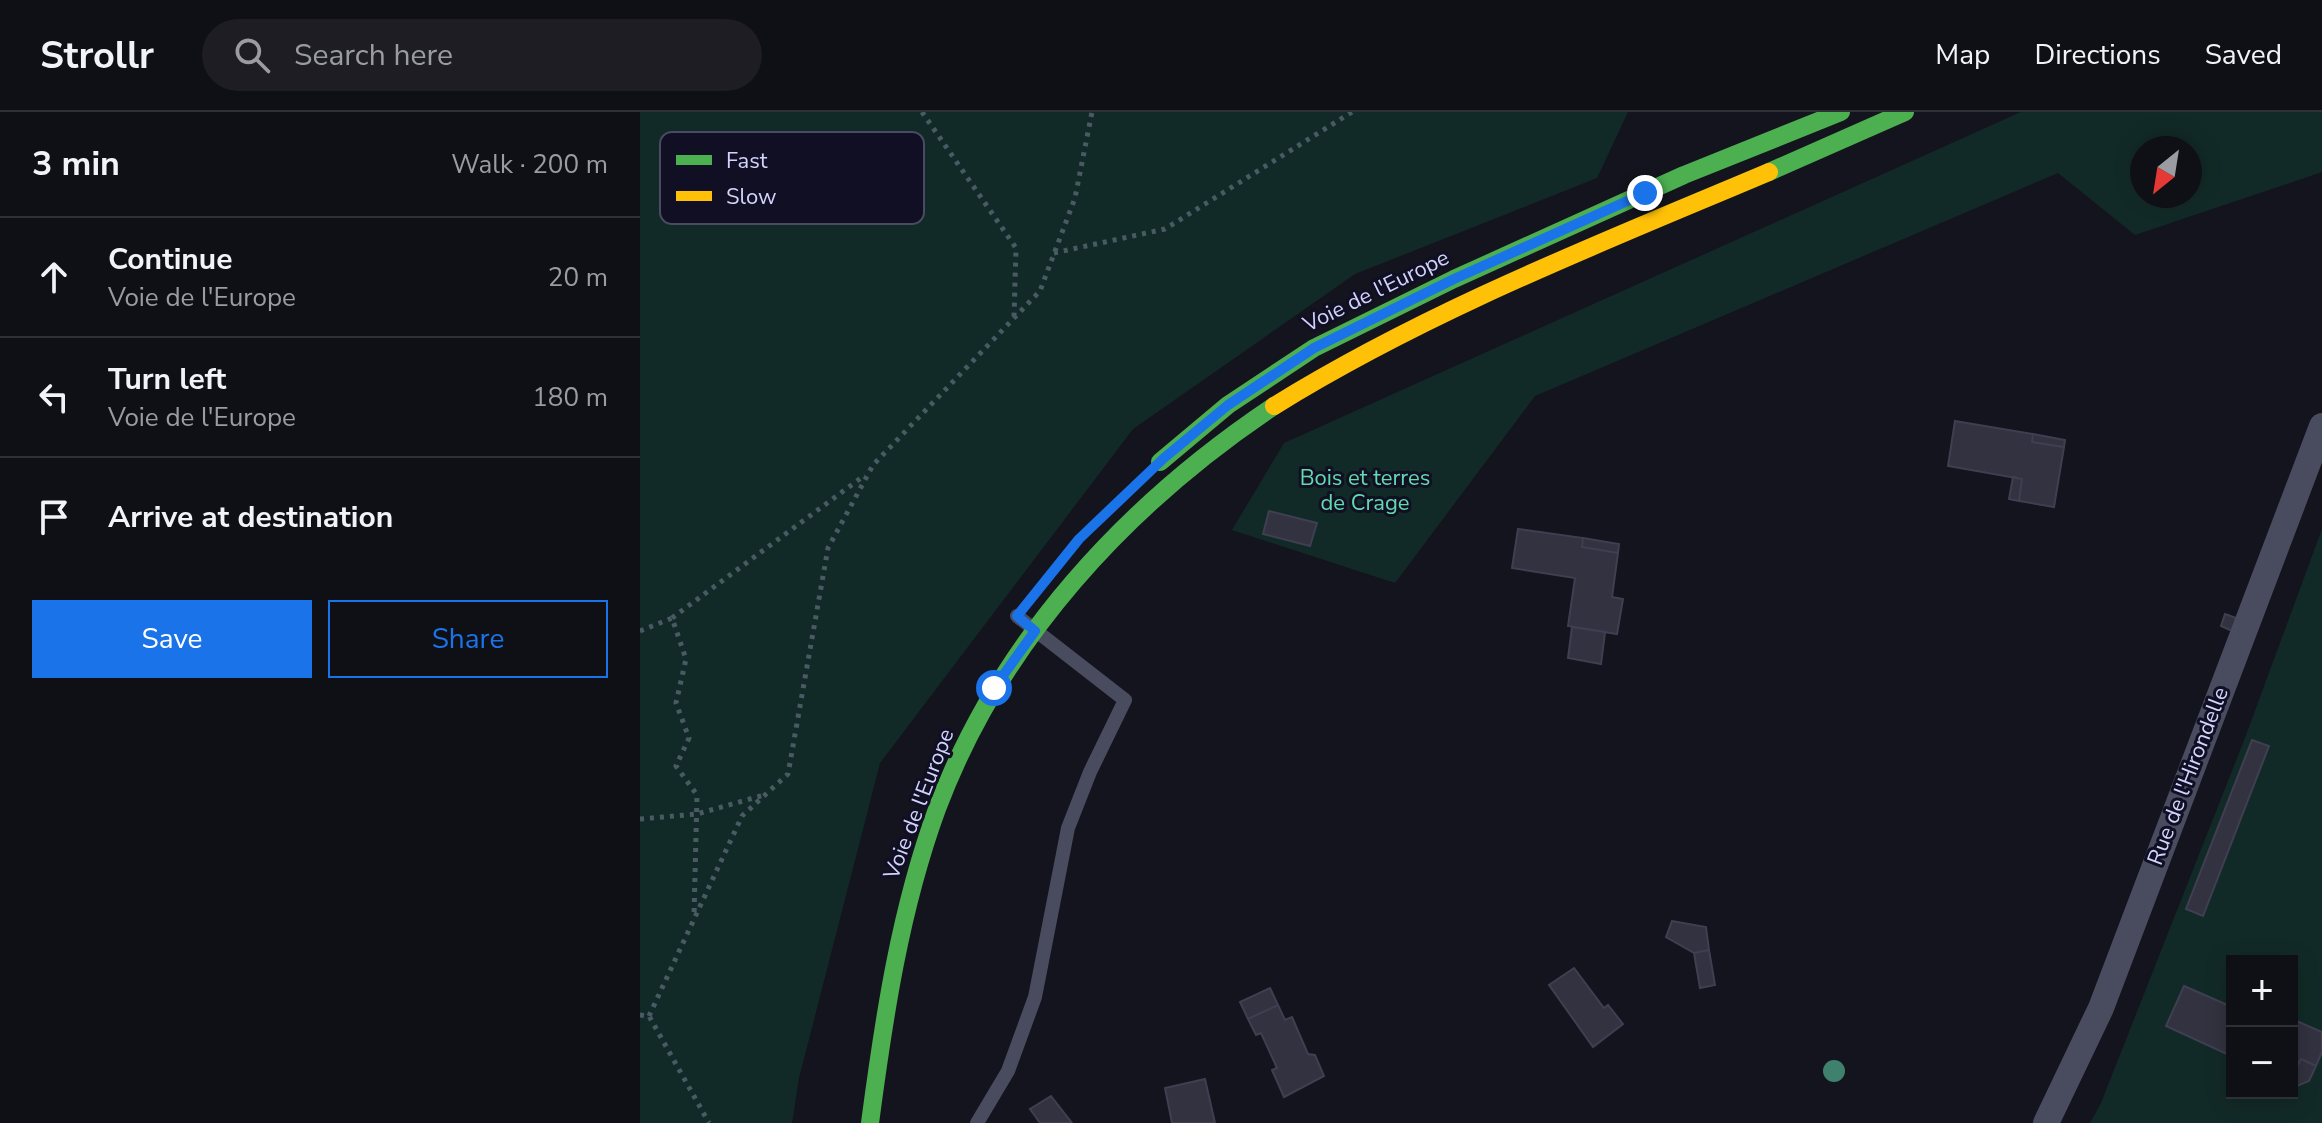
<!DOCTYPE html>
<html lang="en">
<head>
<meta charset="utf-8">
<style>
	:root { --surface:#0f0f16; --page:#1d1d23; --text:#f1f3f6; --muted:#9b9ca1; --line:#2f2f35; --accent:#1a73e8 }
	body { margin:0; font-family:"Nunito Sans",sans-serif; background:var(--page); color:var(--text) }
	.controls { position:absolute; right:24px; bottom:24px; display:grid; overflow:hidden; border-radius:0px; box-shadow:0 4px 20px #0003 }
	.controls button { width:72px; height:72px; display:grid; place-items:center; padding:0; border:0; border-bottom:2px solid var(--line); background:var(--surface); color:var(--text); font:40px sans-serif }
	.compass { position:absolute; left:1490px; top:24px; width:72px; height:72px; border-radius:50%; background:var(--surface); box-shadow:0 4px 20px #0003; rotate:210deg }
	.stop { position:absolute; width:24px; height:24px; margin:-18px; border:6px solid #1a73e8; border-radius:50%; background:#fff }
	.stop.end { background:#1a73e8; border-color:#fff; box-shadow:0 2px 8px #0008 }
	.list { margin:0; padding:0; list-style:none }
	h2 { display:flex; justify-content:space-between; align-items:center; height:104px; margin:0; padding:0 32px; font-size:34px }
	h2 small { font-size:26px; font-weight:400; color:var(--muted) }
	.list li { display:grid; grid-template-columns:52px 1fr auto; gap:24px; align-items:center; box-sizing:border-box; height:120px; padding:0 32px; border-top:2px solid var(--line) }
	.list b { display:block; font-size:30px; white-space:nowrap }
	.list p { margin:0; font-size:26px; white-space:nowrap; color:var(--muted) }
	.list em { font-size:26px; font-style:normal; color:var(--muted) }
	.actions { display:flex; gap:16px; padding:24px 32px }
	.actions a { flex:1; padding:18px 0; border:2px solid var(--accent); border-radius:0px; text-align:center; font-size:28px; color:var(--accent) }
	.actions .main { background:var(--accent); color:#fff }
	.icon { flex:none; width:44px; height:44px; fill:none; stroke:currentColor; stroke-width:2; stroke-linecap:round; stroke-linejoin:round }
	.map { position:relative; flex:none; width:1682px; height:1011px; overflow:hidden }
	header { display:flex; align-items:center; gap:48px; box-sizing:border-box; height:112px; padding:0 40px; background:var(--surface); border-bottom:2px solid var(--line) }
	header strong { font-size:38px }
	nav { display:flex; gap:44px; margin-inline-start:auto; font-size:28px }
	.search { width:560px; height:72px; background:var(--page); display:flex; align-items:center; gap:20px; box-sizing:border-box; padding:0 28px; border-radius:44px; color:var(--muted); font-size:30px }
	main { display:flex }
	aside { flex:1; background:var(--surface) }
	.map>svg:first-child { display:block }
</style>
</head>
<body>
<header>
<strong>Strollr</strong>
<div class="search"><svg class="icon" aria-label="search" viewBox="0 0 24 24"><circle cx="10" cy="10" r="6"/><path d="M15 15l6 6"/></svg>Search here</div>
<nav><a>Map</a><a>Directions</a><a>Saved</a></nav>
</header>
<main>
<aside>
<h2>3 min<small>Walk · 200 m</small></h2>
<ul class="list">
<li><svg class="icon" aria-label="ahead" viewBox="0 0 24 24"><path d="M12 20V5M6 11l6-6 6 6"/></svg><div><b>Continue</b><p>Voie de l'Europe</p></div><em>20 m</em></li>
<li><svg class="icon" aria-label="left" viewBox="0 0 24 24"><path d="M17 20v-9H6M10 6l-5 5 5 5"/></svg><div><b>Turn left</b><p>Voie de l'Europe</p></div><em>180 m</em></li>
<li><svg class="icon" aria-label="arrive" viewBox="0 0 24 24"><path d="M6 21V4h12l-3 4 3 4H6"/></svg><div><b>Arrive at destination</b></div></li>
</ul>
<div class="actions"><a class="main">Save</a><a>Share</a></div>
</aside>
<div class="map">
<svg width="1682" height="1011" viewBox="0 0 1682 1011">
	<rect width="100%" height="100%" fill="#14141e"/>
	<path fill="#122a27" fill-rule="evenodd" d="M0 0H988L957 66 715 162 493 317 240 651 159 966 152 1011H0Z
		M1381 0H1682V60L1495 123 1418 61 895 284 755 471 592 418 644 331ZM1502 36H1550V84H1502Z
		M1682 417V1011H1450L1461 991 1605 626ZM1592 849H1652V981H1592Z"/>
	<path fill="#323240" stroke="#3f3f52" stroke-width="2" d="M1315 309 1393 322 1392 330 1424 335 1414 395 1379 389 1382 367 1308 354Z
		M1393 322 1425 328 1424 335 1392 330Z
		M1373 365 1382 367 1379 389 1369 387Z
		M629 399 677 411 670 434 623 422Z
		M878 417 943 426 942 435 978 441 972 485 983 487 977 522 928 514 935 466 872 456Z
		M943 426 979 432 978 441 942 435Z
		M1585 502 1599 507 1594 520 1581 514Z
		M932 515 965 520 961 552 928 546Z
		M1612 628 1629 634 1563 804 1546 797Z
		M1032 809 1066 815 1069 838 1054 841 1026 825Z
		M1069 838 1075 873 1060 876 1054 841Z
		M934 856 964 896 968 893 983 912 953 935 909 873Z
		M1544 874 1592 895 1589 943 1526 914Z
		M630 876 638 893 608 907 600 890Z
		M638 893 645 908 652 905 668 942 675 943 684 964 644 985 632 958 637 956 621 921 616 923 608 907Z
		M1652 907 1682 920V940L1676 954 1661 947 1652 963Z
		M1661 947 1676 954 1669 969 1652 976V963Z
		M565 967 575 1011H532L525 976Z
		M411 984 432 1011H400L390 997Z"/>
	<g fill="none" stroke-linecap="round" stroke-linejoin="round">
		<path stroke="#4a5a64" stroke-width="5" stroke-dasharray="4 6" stroke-linecap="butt" d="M282 0 376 136 374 206
			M414 141 525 117 712 0
			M32 506 225 363
			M0 519 32 506 46 547 36 591 49 626 36 654 57 683 54 803
			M0 707 57 702 124 683
			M0 903 9 904 69 1011
			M9 904 102 704 148 662 188 436 233 353 400 179 435 86 452 0"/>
		<path stroke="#494b5f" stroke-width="14" d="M337 1011 368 959 395 885 428 716 450 660 485 588 377 504"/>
		<path stroke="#494b5f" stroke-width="26" d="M1406 1011 1461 896 1682 314"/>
		<path stroke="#4caf50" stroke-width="18" d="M1129 60 1265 0
			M520 350 588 293 674 236 814 167 1044 63 1201 0
			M230 1011C244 905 260 798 297 697 360 529 486 393 634 294"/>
		<path stroke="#ffc107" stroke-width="18" d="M634 294C789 198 961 131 1129 60"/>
	</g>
	<circle fill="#3f816c" cx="1194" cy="959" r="11"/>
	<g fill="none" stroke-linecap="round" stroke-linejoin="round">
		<path stroke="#1a73e8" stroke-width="10" d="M354 576 395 519 377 504 439 427 524 346 588 293 674 236 814 167 1005 81"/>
	</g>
	<g text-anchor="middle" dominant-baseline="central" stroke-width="6" stroke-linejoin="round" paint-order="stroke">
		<g font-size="22" fill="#d3d4fd" stroke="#100f23">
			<text transform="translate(736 179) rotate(-26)">Voie de l'Europe</text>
			<text transform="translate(1548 664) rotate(-69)">Rue de l'Hirondelle</text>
			<text transform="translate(279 692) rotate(-69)">Voie de l'Europe</text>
		</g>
		<g font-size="22" fill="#62daac" stroke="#100f23">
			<text x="725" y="366">Bois et terres<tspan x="725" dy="25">de Crage</tspan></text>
		</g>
	</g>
	<rect x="20" y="20" width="264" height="92" rx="12" fill="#100f23" stroke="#4a4a64" stroke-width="2"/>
	<rect x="36" y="43" width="36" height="10" fill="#4caf50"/>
	<rect x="36" y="79" width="36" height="10" fill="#ffc107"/>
	<g font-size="22" fill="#d3d4fd">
		<text x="86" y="56">Fast</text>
		<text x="86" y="92">Slow</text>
	</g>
</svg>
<div class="controls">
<button>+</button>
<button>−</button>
</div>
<svg class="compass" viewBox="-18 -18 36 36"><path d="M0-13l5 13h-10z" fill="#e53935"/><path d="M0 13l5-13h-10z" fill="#9b9ca1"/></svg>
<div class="stop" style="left:354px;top:576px"></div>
<div class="stop end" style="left:1005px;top:81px"></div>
</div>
</main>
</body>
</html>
